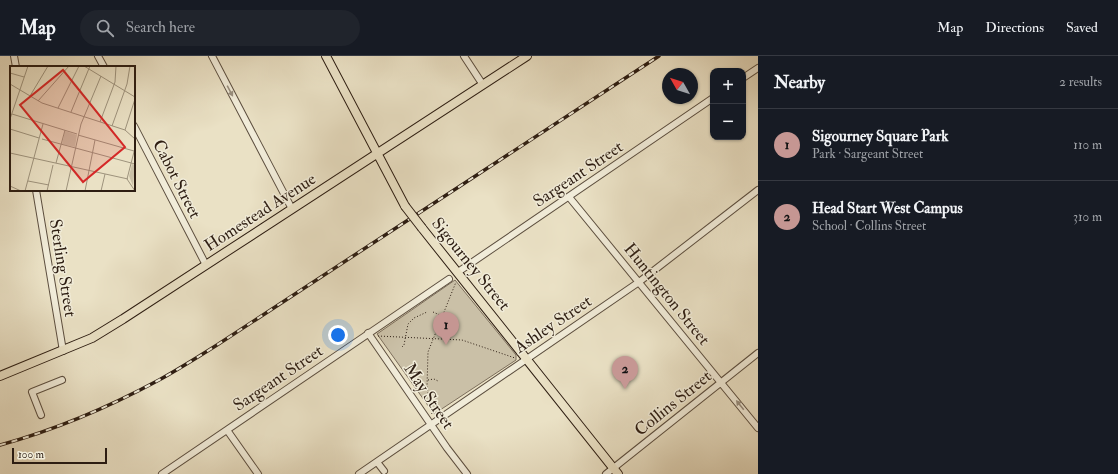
<!DOCTYPE html>
<html lang="en">
<head>
<meta charset="utf-8">
<style>
	:root { --surface:#171b24; --page:#20242c; --text:#f1f3f6; --muted:#9ea1a6; --line:#363941; --accent:#c59692 }
	body { margin:0; font-family:"IM FELL Double Pica",serif; background:var(--page); color:var(--text) }
	.controls { position:absolute; right:12px; top:12px; display:grid; overflow:hidden; border-radius:8px; box-shadow:0 1px 3px #0004 }
	.controls button { width:36px; height:36px; display:grid; place-items:center; padding:0; border:0; border-bottom:1px solid var(--line); background:var(--surface); color:var(--text); font:20px sans-serif }
	.compass { position:absolute; left:662px; top:12px; width:36px; height:36px; border-radius:50%; background:var(--surface); box-shadow:0 1px 3px #0004; rotate:309deg }
	.scale { position:absolute; left:12px; bottom:10px; width:95px; box-sizing:border-box; padding-left:4px; border:2px solid #2d1d12; border-top:0; font-size:11px; line-height:14px; white-space:nowrap; color:#2d1d12; -webkit-text-stroke:3px #f1ecd9; paint-order:stroke }
	.you { position:absolute; left:338px; top:279px; width:14px; height:14px; margin:-10px; border:3px solid #fff; border-radius:50%; background:#1a73e8; box-shadow:0 0 0 6px #1a73e833 }
	.badge { display:grid; place-items:center; width:26px; height:26px; border-radius:50%; background:var(--accent); color:#111; font-size:13px; font-weight:700 }
	.pin { position:absolute; translate:-50% -33px; filter:drop-shadow(0 1px 2px #0008) }
	.pin::after { content:''; position:absolute; top:21px; width:14px; height:12px; background:inherit; clip-path:polygon(0 0,100% 0,50% 100%) }
	.list { margin:0; padding:0; list-style:none }
	h2 { display:flex; justify-content:space-between; align-items:center; height:52px; margin:0; padding:0 16px; font-size:17px }
	h2 small { font-size:13px; font-weight:400; color:var(--muted) }
	.list li { display:grid; grid-template-columns:26px 1fr auto; gap:12px; align-items:center; box-sizing:border-box; height:72px; padding:0 16px; border-top:1px solid var(--line) }
	.list b { display:block; font-size:15px; white-space:nowrap }
	.list p { margin:0; font-size:13px; white-space:nowrap; color:var(--muted) }
	.list em { font-size:13px; font-style:normal; color:var(--muted) }
	.icon { flex:none; width:22px; height:22px; fill:none; stroke:currentColor; stroke-width:2; stroke-linecap:round; stroke-linejoin:round }
	.map { position:relative; flex:none; width:758px; height:418px; overflow:hidden }
	header { display:flex; align-items:center; gap:24px; box-sizing:border-box; height:56px; padding:0 20px; background:var(--surface); border-bottom:1px solid var(--line) }
	header strong { font-size:19px }
	nav { display:flex; gap:22px; margin-inline-start:auto; font-size:14px }
	.search { width:280px; height:36px; background:var(--page); display:flex; align-items:center; gap:10px; box-sizing:border-box; padding:0 14px; border-radius:22px; color:var(--muted); font-size:15px }
	main { display:flex }
	aside { flex:1; background:var(--surface) }
	.map>svg:first-child { display:block }
</style>
</head>
<body>
<header>
<strong>Map</strong>
<div class="search"><svg class="icon" aria-label="search" viewBox="0 0 24 24"><circle cx="10" cy="10" r="6"/><path d="M15 15l6 6"/></svg>Search here</div>
<nav><a>Map</a><a>Directions</a><a>Saved</a></nav>
</header>
<main>
<div class="map">
<svg width="758" height="418" viewBox="0 0 758 418">
	<rect width="100%" height="100%" fill="#eae1c5"/>
	<filter id="stains"><feTurbulence type="fractalNoise" baseFrequency=".005" numOctaves="4"/><feColorMatrix values="0 0 0 0 .2 0 0 0 0 .09 0 0 0 0 .02 0 0 0 .5 -.17"/></filter>
	<radialGradient id="worn" r=".72"><stop offset=".6" stop-color="#630" stop-opacity="0"/><stop offset="1" stop-color="#630" stop-opacity=".3"/></radialGradient>
	<path fill="#cac0a7" stroke="#7c6e5c" d="M455 224 516 299V304L434 358 377 278Z"/>
	<g fill="none" stroke-linecap="round" stroke-linejoin="round">
		<g stroke="#5c4e3f" stroke-width="8">
			<path id="minor" d="M14 0 16 11
				M98 0 104 11
				M212 0 292 153
				M464 0 483 29
				M743 22 758 12
				M134 70 206 209
				M36 134 63 295
				M569 141 758 372
				M458 216 713 42
				M368 277 447 392 467 418
				M41 359 32 336 62 324
				M227 374 258 418
				M377 406 384 415
				M162 418 449 223
				M359 418 639 226 758 134
				M606 418 758 297"/>
		</g>
		<g stroke="#2d1d12" stroke-width="10">
			<path id="major" d="M326 0 405 150
				M422 172 618 418
				M0 320 92 282 123 263 527 0"/>
		</g>
		<path stroke="#2d1d12" stroke-width="1" stroke-dasharray="1 2" stroke-linecap="butt" d="M433 256 449 263
			M378 280 462 284 515 302
			M402 291 404 289 408 268 414 262 427 256
			M428 324 434 323 438 325
			M432 358 427 331 428 296 456 226"/>
		<use href="#minor" stroke="#f1ecd9" stroke-width="6"/>
		<use href="#major" stroke="#eae1c5" stroke-width="8"/>
		<g stroke="#2d1d12" stroke-width="3.5">
			<path id="rail" d="M0 389C55 374 109 351 159 324 179 313 198 301 217 289L659 0"/>
		</g>
		<use href="#rail" stroke="#f1ecd9" stroke-width="2" stroke-dasharray="6" stroke-linecap="butt"/>
		<g stroke="#2d1d12" stroke-width="10" stroke-linecap="butt">
			<path id="major-bridge" d="M405 150 422 172"/>
		</g>
		<use href="#major-bridge" stroke="#eae1c5" stroke-width="8"/>
	</g>
	<defs><path id="oneway-solid" d="M-6-.8H1V-3.2L6.5 0L1 3.2V.8H-6Z"/></defs>
	<g fill="#998f7f">
		<use href="#oneway-solid" transform="translate(230 35) rotate(62)"/>
		<use href="#oneway-solid" transform="translate(740 349) rotate(-129)"/>
	</g>
	<g text-anchor="middle" dominant-baseline="central" stroke-width="3" stroke-linejoin="round" paint-order="stroke">
		<g font-size="17" fill="#2d1d12" stroke="#f1ecd9">
			<text transform="translate(578 118) rotate(-34)">Sargeant Street</text>
			<text transform="translate(177 123) rotate(63)">Cabot Street</text>
			<text transform="translate(260 156) rotate(-33)">Homestead Avenue</text>
			<text transform="translate(471 208) rotate(51)">Sigourney Street</text>
			<text transform="translate(63 212) rotate(81)">Sterling Street</text>
			<text transform="translate(667 238) rotate(51)">Huntington Street</text>
			<text transform="translate(553 268) rotate(-34)">Ashley Street</text>
			<text transform="translate(278 322) rotate(-34)">Sargeant Street</text>
			<text transform="translate(429 340) rotate(56)">May Street</text>
			<text transform="translate(673 347) rotate(-39)">Collins Street</text>
		</g>
	</g>
	<g transform="translate(10 10)">
		<rect width="125" height="125" fill="#eae1c5"/>
		<path d="M55 65 67 69 65 81 52 78ZM122 98 125 99 123 120 119 110Z" fill="#cac0a7"/>
		<path fill="none" stroke="#9e937d" stroke-width="1" d="M74 0 125 31M0 7 14 11M0 18 32 37 115 64 125 73M20 30 38 0M28 35 59 0M48 42 69 0M61 46 80 0M2 48 67 68M0 53 18 0M90 56 105 16 106 0M102 60 117 18 120 0M0 63 29 72M115 64 125 33M68 69 124 85M32 73 125 98M0 87 118 113M46 97 55 64M18 115 39 119M0 120 11 125M15 125 33 58M37 125 43 99M56 125 71 58 91 10M75 125 85 74M91 125 95 108M125 125 117 113 125 82"/>
		<path fill="#d62828" fill-opacity="0.15" stroke="#d62828" stroke-width="2" d="M53 4 115 81 73 116 10 39Z"/>
		<rect width="125" height="125" fill="none" stroke="#2d1d12" stroke-width="2"/>
	</g>
	<rect width="100%" height="100%" filter="url(#stains)"/>
	<rect width="100%" height="100%" fill="url(#worn)"/>
</svg>
<div class="controls">
<button>+</button>
<button>−</button>
</div>
<svg class="compass" viewBox="-18 -18 36 36"><path d="M0-13l5 13h-10z" fill="#e53935"/><path d="M0 13l5-13h-10z" fill="#9ea1a6"/></svg>
<div class="scale">100 m</div>
<div class="you"></div>
<div class="pin badge" style="left:446px;top:289px">1</div>
<div class="pin badge" style="left:625px;top:333px">2</div>
</div>
<aside>
<h2>Nearby<small>2 results</small></h2>
<ul class="list">
<li><span class="badge">1</span><div><b>Sigourney Square Park</b><p>Park · Sargeant Street</p></div><em>110 m</em></li>
<li><span class="badge">2</span><div><b>Head Start West Campus</b><p>School · Collins Street</p></div><em>310 m</em></li>
</ul>
</aside>
</main>
</body>
</html>
